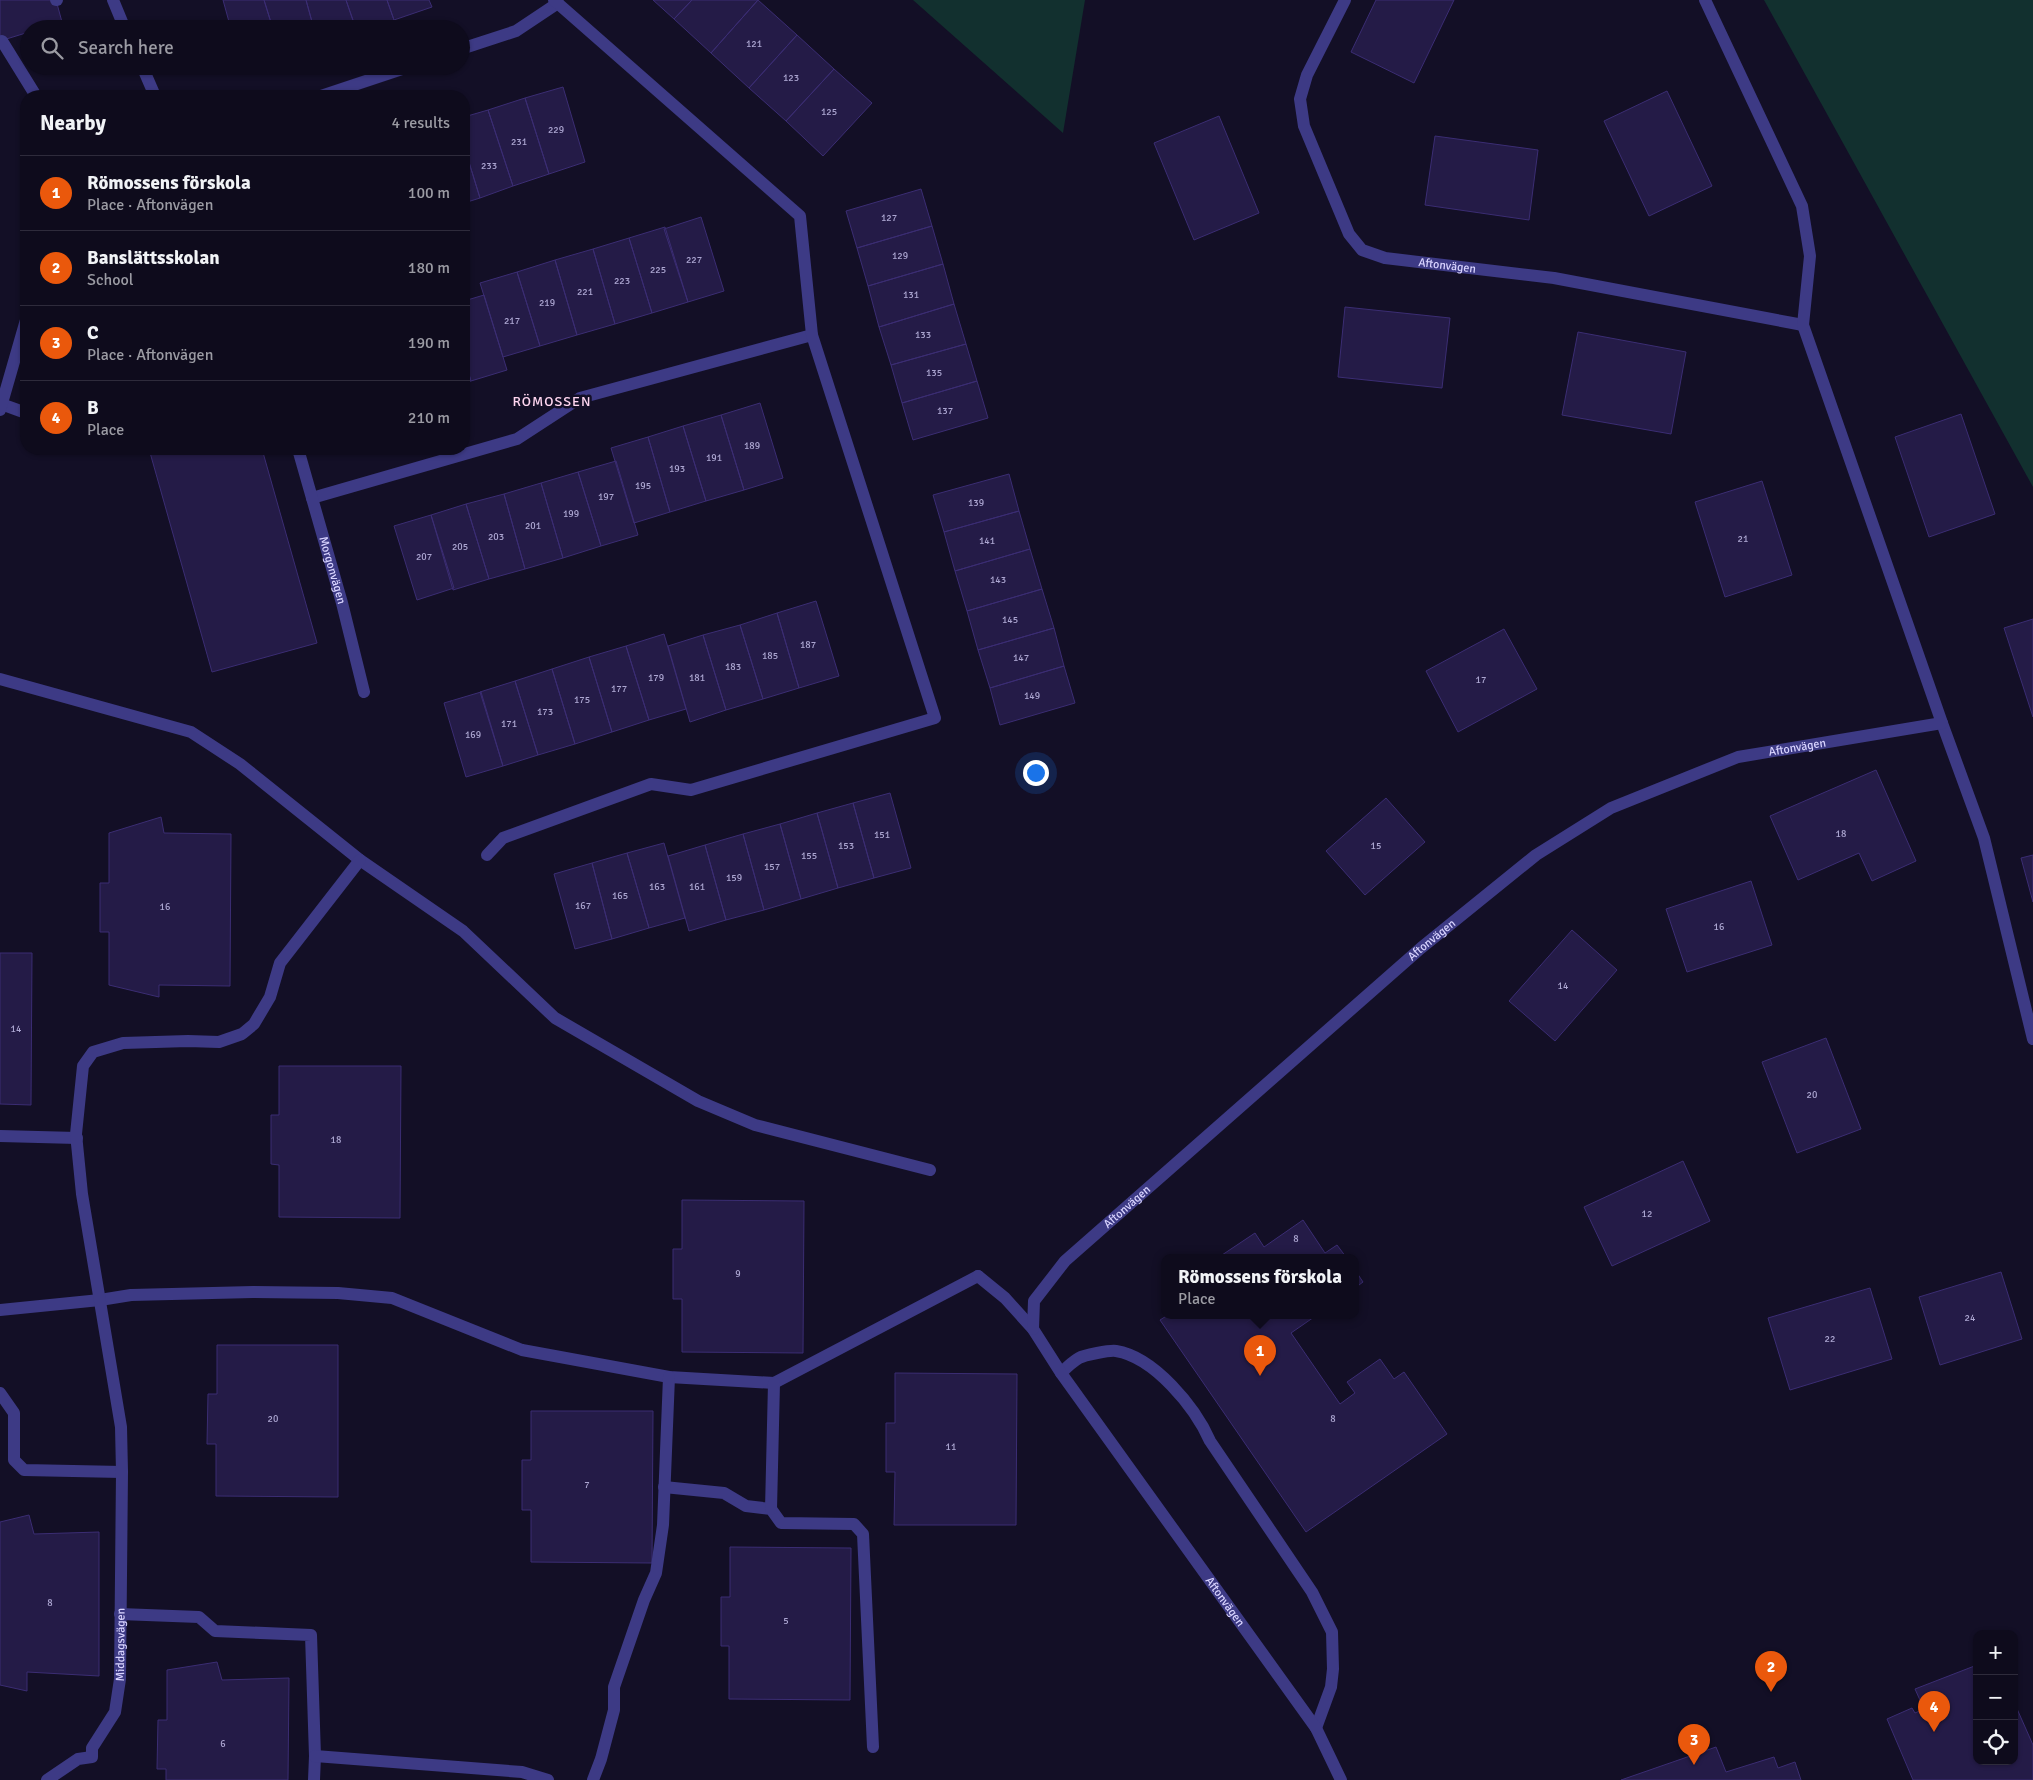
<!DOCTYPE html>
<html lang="en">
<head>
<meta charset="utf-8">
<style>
	:root { --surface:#0e0b1c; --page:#171425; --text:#f1f3f6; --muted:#9b9ba3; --line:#2e2b3b; --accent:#ea580c }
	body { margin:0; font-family:Signika,sans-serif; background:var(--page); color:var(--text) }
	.controls { position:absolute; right:15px; bottom:15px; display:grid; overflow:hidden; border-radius:10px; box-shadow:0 1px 4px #0004 }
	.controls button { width:45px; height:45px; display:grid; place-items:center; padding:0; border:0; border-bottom:1px solid var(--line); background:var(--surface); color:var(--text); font:25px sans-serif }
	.you { position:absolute; left:1035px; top:772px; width:18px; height:18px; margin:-12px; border:4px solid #fff; border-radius:50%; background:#1a73e8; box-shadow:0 0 0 8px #1a73e833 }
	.badge { display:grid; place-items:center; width:32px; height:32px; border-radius:50%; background:var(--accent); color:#fff; font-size:16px; font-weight:700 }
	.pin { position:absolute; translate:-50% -41px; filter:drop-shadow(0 1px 2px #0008) }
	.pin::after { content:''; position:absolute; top:26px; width:18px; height:15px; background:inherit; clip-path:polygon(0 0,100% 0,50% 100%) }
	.popup { position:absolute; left:1161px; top:1254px; width:198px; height:65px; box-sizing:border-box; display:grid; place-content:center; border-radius:10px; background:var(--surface); filter:drop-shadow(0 1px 4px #0005); font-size:16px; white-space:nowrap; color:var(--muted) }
	.popup b { font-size:19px; color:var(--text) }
	.popup::after { content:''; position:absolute; left:50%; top:100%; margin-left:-10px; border:10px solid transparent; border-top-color:var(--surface) }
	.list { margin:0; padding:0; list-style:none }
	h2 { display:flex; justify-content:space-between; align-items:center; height:65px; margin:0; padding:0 20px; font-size:21px }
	h2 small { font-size:16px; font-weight:400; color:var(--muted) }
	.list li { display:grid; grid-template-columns:32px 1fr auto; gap:15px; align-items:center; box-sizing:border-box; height:75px; padding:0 20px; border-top:1px solid var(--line) }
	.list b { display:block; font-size:19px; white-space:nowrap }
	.list p { margin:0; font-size:16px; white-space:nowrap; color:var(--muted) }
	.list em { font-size:16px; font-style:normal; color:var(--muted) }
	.icon { flex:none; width:28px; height:28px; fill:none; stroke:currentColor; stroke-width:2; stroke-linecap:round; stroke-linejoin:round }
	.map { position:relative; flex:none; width:2033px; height:1780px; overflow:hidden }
	.search { position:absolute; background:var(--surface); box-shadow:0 1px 4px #0004; left:20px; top:20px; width:450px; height:55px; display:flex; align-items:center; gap:12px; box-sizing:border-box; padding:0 18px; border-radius:28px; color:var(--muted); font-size:19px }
	.panel { position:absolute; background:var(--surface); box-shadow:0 1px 4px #0004; left:20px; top:90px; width:450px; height:365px; border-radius:20px }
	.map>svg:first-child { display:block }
</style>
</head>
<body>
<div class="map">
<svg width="2033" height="1780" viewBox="0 0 2033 1780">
	<rect width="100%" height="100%" fill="#130f26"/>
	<path fill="#12302f" d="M913 0H1085L1063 133Z
		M1764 0H2033V487Z"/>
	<path fill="#241b47" stroke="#3b2d73" d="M0 0H56L62 22 40 29H29V32L0 41Z
		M223 0H264L273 29H231Z
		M264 0H306L314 29H273Z
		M306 0H346L356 29H314Z
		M346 0H387L394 20 367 29H356Z
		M387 0H429L432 7 394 20Z
		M653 0H692L674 19Z
		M692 0H758L711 53 674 19Z
		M758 0 797 35 749 88 711 53Z
		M1376 0H1454L1414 83 1351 52Z
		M797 35 834 69 786 121 749 88Z
		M834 69 872 103 823 156 786 121Z
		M563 87 585 162 549 174 525 98Z
		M1667 91 1712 186 1649 216 1604 121Z
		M525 98 549 174 513 186 488 110Z
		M488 110 513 186 480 198 464 146V117Z
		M1219 116 1259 213 1194 240 1154 143Z
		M1435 136 1538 150 1529 220 1425 205Z
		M464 146 480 198 464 203Z
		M921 189 932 226 857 248 846 211Z
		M701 217 724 291 688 302 664 229Z
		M932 226 943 264 868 286 857 248Z
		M665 227 688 302 652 313 629 238Z
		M629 238 652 313 615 324 593 249Z
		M593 249 615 324 577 335 555 260Z
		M555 260 577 335 540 346 517 272Z
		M943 264 954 304 879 327 868 286Z
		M517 272 540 346 503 357 480 283Z
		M484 295 507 370 471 381 464 358V301Z
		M954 304 966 344 891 365 879 327Z
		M1345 307 1450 318 1442 388 1338 377Z
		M1578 332 1686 352 1671 434 1562 415Z
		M966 344 977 381 902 403 891 365Z
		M464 358 471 381 464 383Z
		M977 381 988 418 913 440 902 403Z
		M760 403 783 478 744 490 721 415Z
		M1961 414 1995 514 1929 537 1895 437Z
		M721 415 744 490 706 501 683 426Z
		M683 426 706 501 670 512 648 437Z
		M648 437 670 512 634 523 611 448Z
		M149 449H262L317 643 212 672Z
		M616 461 638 535 601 546 578 472Z
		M578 472 601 546 563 558 541 483Z
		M1009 474 1019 511 944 532 933 495Z
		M1762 481 1792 575 1725 597 1695 502Z
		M541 483 563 558 525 569 504 494Z
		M504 494 525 569 489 579 466 504Z
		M466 504 489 579 453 590 431 515Z
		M1019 511 1030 549 955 571 944 532Z
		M431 515 454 588 417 600 394 526Z
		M1030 549 1042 589 967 611 955 571Z
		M1042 589 1054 628 978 650 967 611Z
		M816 601 839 676 799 688 777 613Z
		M777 613 799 688 763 699 740 625Z
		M2033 619V717L2004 628Z
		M740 625 763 699 726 710 703 635Z
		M1054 628 1064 666 990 688 978 650Z
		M1504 629 1537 689 1458 732 1426 671Z
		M664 634 686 709 649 720 626 646Z
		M703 635 726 710 690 722 668 646Z
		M626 646 649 720 612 732 589 657Z
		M589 657 612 732 575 744 552 669Z
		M1064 666 1075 703 1000 725 990 688Z
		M552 669 575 744 538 755 515 681Z
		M515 681 538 755 503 766 480 692Z
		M481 692 503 766 466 777 444 703Z
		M1876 770 1916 861 1872 881 1859 853 1798 880 1770 816Z
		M890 793 911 868 874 878 853 803Z
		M1386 798 1425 842 1365 895 1326 851Z
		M853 803 874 878 838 888 817 813Z
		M817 813 838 888 801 899 780 824Z
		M161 817 164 833 231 834 230 986 159 985V997L109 985V932H100V883H109V833Z
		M780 824 801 899 764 910 743 834Z
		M743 834 764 910 726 920 705 845Z
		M664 843 685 918 649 928 627 853Z
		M705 845 726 920 689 931 668 856Z
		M627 853 649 928 612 939 592 863Z
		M2033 855V902L2021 858Z
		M592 863 612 939 575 949 554 874Z
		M1751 881 1772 945 1687 972 1666 909Z
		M1572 930 1617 970 1555 1041 1509 1001Z
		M0 953H32L31 1105 0 1104Z
		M1826 1038 1861 1129 1797 1153 1762 1062Z
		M279 1066H401L400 1218 279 1217V1165L271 1164V1115H279Z
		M1683 1161 1710 1221 1612 1266 1584 1207Z
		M682 1200 804 1201 803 1353 682 1352V1299H673V1249H682Z
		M1303 1220 1325 1253 1337 1245 1346 1257H1219L1255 1233 1264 1247Z
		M1355 1270 1363 1282 1355 1288Z
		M2001 1272 2022 1339 1940 1365 1919 1297Z
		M1870 1288 1892 1359 1790 1390 1768 1318Z
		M1168 1315H1317L1291 1333 1340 1404 1355 1393 1347 1382 1380 1359 1394 1379 1404 1372 1447 1434 1306 1532 1160 1320Z
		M217 1345H338V1497L216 1496V1444H207L208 1394H217Z
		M895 1373 1017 1374 1016 1525H894L895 1472H886V1423H895Z
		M531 1411H653L652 1563 531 1562V1510H522V1460H531Z
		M29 1515 34 1534 99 1532V1676L27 1672V1691L0 1685V1522Z
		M730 1547 851 1548 850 1700 729 1699V1646H721V1597H730Z
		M217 1662 222 1680 289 1678 288 1780H166V1769H157L158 1720H167V1670Z
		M1977 1665V1761H2014V1702L2033 1745V1780H1913L1887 1719 1912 1708 1915 1713 1924 1709 1915 1689Z
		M1716 1747 1726 1772 1774 1757 1778 1768 1795 1762 1801 1780H1621Z"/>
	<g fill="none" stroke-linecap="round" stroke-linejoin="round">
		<g stroke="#3d3a85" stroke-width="12">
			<path d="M56 0H57"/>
			<path d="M2 41 36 96"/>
			<path d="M461 49 516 31 558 3"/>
			<path d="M321 96 411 66"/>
			<path d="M1 404 26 413"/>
			<path d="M312 498 517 439 580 398 812 335"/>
			<path d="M0 679 191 732 240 764 360 860 463 931 555 1018 698 1101 755 1125 930 1170"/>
			<path d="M487 855 503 838 651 784 691 790 935 718 812 335 800 216 554 0"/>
			<path d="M0 1136 77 1138"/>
			<path d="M0 1310 100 1300 131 1295 253 1292 338 1293 392 1298 522 1350 669 1377 774 1383 978 1276"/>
			<path d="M1061 1373C1066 1368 1072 1362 1079 1358 1084 1355 1110 1350 1116 1351 1154 1357 1195 1407 1210 1441L1312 1592 1332 1632 1333 1669 1331 1687 1316 1728"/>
			<path d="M0 1393 14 1413V1460L24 1470 122 1472"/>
			<path d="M664 1487 724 1493 746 1506 771 1509 781 1523 854 1524 863 1534 873 1747"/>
			<path d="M771 1509 774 1383"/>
			<path d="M120 1614 199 1617 215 1631 311 1635 315 1756 314 1780"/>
			<path d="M315 1756 522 1772 548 1780"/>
			<path id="s1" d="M47 1780 78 1759 92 1757V1748L115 1712 120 1679 122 1472 121 1427 82 1194 76 1134 83 1066 93 1052 123 1043 188 1041 219 1042 242 1034 254 1024 270 997 280 963 360 860"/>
			<path d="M593 1780 601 1759 614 1710V1687L644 1600 656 1573 663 1525 669 1377"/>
		</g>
		<g stroke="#3d3a85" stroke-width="12">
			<path d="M113 0 125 29"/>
			<path id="s2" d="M1345 0 1307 75 1300 99 1304 126 1349 234 1362 250 1385 258 1554 278 1803 325"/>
			<path d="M142 66 155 96"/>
			<path d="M0 410 26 320"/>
			<path id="s3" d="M298 449 342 603 364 692"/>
			<path d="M1942 723 1984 838 2033 1039"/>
			<path id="s4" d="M978 1276 1005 1298 1033 1329 1061 1373 1316 1728 1341 1780"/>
			<path id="s5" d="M1033 1329 1034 1301 1065 1261 1421 948 1536 855 1611 808 1738 757 1942 723 1803 325 1810 256 1802 206 1705 0"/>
		</g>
	</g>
	<g text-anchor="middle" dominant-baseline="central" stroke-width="5" stroke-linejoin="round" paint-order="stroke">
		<g font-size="10" fill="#aca6d1">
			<text x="754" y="44">121</text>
			<text x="791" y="78">123</text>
			<text x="829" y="112">125</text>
			<text x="556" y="130">229</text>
			<text x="519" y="142">231</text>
			<text x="489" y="166">233</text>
			<text x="889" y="218">127</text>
			<text x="900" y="256">129</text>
			<text x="694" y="260">227</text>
			<text x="658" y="270">225</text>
			<text x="622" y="281">223</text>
			<text x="585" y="292">221</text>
			<text x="911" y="295">131</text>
			<text x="547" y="303">219</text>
			<text x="512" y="321">217</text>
			<text x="923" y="335">133</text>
			<text x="934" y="373">135</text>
			<text x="945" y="411">137</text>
			<text x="752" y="446">189</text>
			<text x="714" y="458">191</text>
			<text x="677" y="469">193</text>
			<text x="643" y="486">195</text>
			<text x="606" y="497">197</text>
			<text x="976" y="503">139</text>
			<text x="571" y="514">199</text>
			<text x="533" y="526">201</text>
			<text x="496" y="537">203</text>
			<text x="1743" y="539">21</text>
			<text x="987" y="541">141</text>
			<text x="460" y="547">205</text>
			<text x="424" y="557">207</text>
			<text x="998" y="580">143</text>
			<text x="1010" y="620">145</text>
			<text x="808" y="645">187</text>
			<text x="770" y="656">185</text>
			<text x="1021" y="658">147</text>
			<text x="733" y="667">183</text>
			<text x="656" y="678">179</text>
			<text x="697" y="678">181</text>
			<text x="1481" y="680">17</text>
			<text x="619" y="689">177</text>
			<text x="1032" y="696">149</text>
			<text x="582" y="700">175</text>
			<text x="545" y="712">173</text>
			<text x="509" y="724">171</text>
			<text x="473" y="735">169</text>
			<text x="1841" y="834">18</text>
			<text x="882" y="835">151</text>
			<text x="846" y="846">153</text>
			<text x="1376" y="846">15</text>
			<text x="809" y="856">155</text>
			<text x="772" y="867">157</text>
			<text x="734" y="878">159</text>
			<text x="657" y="887">163</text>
			<text x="697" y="887">161</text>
			<text x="620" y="896">165</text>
			<text x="583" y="906">167</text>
			<text x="165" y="907">16</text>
			<text x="1719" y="927">16</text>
			<text x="1563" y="986">14</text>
			<text x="16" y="1029">14</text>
			<text x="1812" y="1095">20</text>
			<text x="336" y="1140">18</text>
			<text x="1647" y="1214">12</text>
			<text x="1296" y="1239">8</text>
			<text x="738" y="1274">9</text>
			<text x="1970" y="1318">24</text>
			<text x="1830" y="1339">22</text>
			<text x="273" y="1419">20</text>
			<text x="1333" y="1419">8</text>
			<text x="951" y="1447">11</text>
			<text x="587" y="1485">7</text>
			<text x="50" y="1603">8</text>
			<text x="786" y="1621">5</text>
			<text x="223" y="1744">6</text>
		</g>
		<g font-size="12" fill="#d9d4ff" stroke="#130f26">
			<text stroke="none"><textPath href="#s2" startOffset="361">Aftonvägen</textPath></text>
			<text stroke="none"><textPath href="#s3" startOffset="126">Morgonvägen</textPath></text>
			<text stroke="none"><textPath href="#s5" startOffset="986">Aftonvägen</textPath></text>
			<text stroke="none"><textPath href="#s5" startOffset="566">Aftonvägen</textPath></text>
			<text stroke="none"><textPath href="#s5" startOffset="161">Aftonvägen</textPath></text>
			<text stroke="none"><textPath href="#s4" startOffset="410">Aftonvägen</textPath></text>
			<text stroke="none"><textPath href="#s1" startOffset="171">Middagsvägen</textPath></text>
		</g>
		<g font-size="14" letter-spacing="1" fill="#ffd6f0" stroke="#130f26">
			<text x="552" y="401">RÖMOSSEN</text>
		</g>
	</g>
</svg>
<div class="controls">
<button>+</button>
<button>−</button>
<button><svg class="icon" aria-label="locate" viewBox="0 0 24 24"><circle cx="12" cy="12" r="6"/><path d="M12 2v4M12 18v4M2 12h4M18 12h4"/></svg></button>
</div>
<div class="you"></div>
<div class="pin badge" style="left:1260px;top:1376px">1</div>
<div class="popup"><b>Römossens förskola</b>Place</div>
<div class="pin badge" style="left:1771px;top:1692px">2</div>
<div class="pin badge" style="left:1694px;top:1765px">3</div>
<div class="pin badge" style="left:1934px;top:1732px">4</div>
<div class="search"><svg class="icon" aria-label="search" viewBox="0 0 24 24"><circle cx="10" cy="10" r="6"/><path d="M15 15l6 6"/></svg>Search here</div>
<section class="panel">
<h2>Nearby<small>4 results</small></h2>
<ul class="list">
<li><span class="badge">1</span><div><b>Römossens förskola</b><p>Place · Aftonvägen</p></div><em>100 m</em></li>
<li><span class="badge">2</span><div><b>Banslättsskolan</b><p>School</p></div><em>180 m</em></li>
<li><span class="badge">3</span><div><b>C</b><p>Place · Aftonvägen</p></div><em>190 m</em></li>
<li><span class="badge">4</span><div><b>B</b><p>Place</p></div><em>210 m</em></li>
</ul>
</section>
</div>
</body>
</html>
